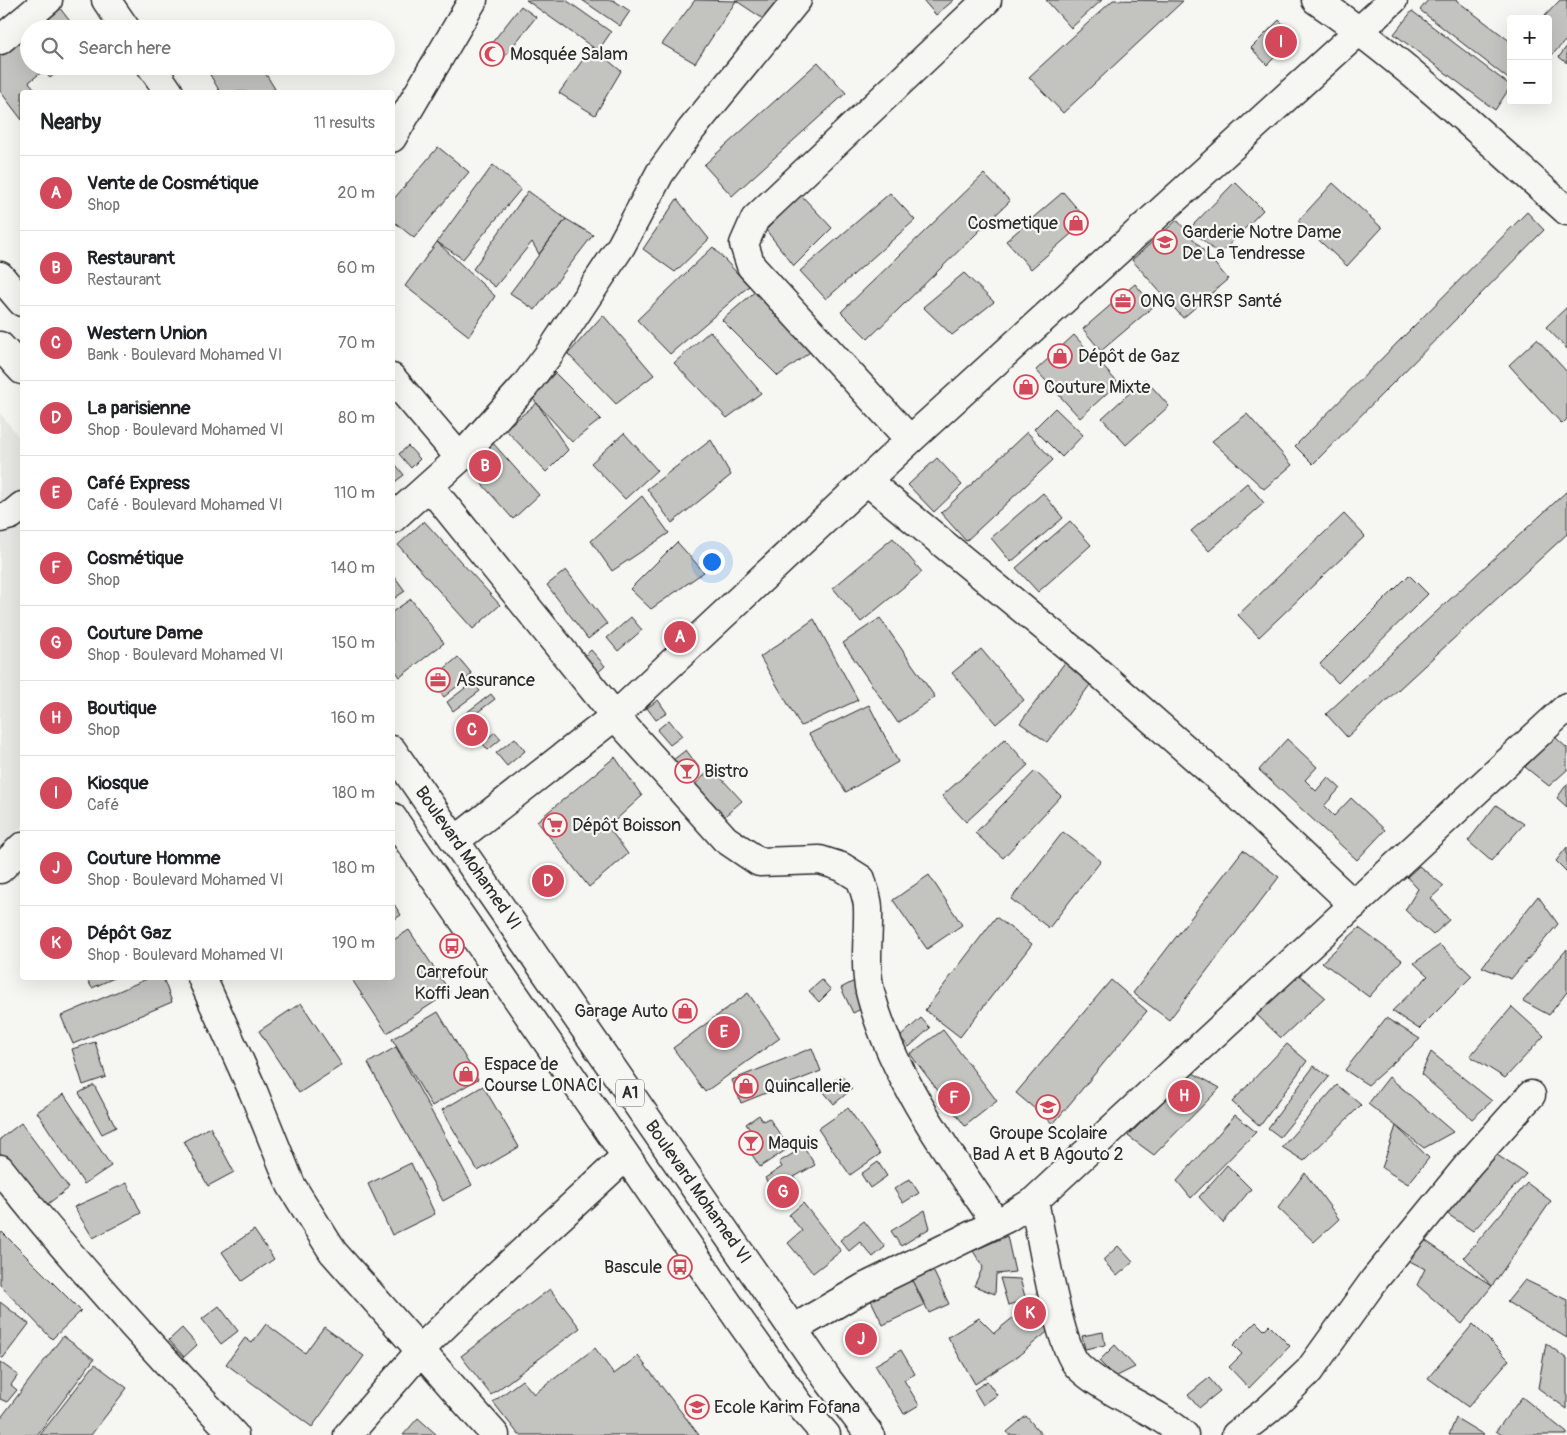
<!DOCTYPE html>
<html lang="en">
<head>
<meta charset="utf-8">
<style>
	:root { --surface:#fff; --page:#f2f2f2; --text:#202124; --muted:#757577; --line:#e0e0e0; --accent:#d1495b }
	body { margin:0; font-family:Pangolin,sans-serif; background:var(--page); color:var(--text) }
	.controls { position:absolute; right:15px; top:15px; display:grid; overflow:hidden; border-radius:5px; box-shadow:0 5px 20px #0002 }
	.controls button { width:45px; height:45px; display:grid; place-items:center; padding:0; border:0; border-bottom:1px solid var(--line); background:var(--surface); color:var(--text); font:25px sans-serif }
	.you { position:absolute; left:711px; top:561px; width:18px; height:18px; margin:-12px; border:4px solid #fff; border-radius:50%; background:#1a73e8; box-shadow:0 0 0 8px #1a73e833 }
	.badge { display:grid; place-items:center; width:32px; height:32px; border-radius:50%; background:var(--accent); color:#fff; font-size:16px; font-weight:700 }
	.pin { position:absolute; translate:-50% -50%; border:2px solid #fff; box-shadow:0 1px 5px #0006 }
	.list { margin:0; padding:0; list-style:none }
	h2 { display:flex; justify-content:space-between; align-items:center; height:65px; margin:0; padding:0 20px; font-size:21px }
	h2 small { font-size:16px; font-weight:400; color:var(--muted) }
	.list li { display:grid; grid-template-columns:32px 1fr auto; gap:15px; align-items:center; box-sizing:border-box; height:75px; padding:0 20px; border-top:1px solid var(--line) }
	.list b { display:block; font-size:19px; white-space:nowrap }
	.list p { margin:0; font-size:16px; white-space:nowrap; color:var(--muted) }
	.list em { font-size:16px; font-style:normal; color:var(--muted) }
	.icon { flex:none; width:28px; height:28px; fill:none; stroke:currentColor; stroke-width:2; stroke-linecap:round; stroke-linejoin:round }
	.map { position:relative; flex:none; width:1567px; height:1435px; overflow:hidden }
	.search { position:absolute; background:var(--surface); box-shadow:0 5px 20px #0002; left:20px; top:20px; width:375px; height:55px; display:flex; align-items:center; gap:12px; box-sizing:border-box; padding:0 18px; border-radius:28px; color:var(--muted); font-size:19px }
	.panel { position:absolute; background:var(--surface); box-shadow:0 5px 20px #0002; left:20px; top:90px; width:375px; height:890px; border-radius:5px }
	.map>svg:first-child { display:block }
</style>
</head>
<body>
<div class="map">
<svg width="1567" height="1435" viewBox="0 0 1567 1435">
	<rect width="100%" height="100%" fill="#f6f6f2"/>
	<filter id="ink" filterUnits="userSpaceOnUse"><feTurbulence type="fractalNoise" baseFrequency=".02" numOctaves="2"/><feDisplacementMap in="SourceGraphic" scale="10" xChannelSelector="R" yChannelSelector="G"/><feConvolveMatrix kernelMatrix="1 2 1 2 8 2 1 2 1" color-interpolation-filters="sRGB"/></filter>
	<g filter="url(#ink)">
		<path fill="#e7e7e3" d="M0 413 22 441V826L0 848Z"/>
		<path fill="#c3c3c0" stroke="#2b2b2b" d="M526 0H566L611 32 598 51Z
			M582 0H613L630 11 620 26Z
			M695 0 736 1 695 63 662 44Z
			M735 0H777L765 20Z
			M923 0H954L936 15Z
			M1046 0H1102L1071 28Z
			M1113 0 1183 1 1063 113 1029 77Z
			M1428 0H1456L1511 42V81L1420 10Z
			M1560 0H1567V39L1551 56 1548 53V19H1542Z
			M521 6 536 17 498 65 483 54Z
			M59 7 76 29H31Z
			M1412 11 1511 86 1495 110 1394 34Z
			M1279 20 1295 37 1267 65 1251 48Z
			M29 31V66H65L50 78 43 71 29 82 37 92H22V120L0 91V54Z
			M1567 46V63L1559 57Z
			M592 47 621 71 595 115 559 93Z
			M818 62 846 93 732 196 704 165Z
			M205 66H261L275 89 267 92H220Z
			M438 147 469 172 414 238 392 220V201Z
			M493 165 521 189 463 259 437 242Z
			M984 174 1010 201 868 339 841 312Z
			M1235 182 1263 210 1219 255 1190 228Z
			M1333 183 1382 228 1347 266 1298 221Z
			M528 191 566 219 539 254 532 242 495 287 473 269Z
			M1063 192 1087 220 1031 269 1006 241Z
			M890 193 915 220 826 299 800 271Z
			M801 195 832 228 794 266 766 230Z
			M677 199 709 239 675 272 643 249Z
			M1527 212 1544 230 1313 464 1295 446Z
			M566 219 593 235 535 310 510 293Z
			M1177 220 1228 279 1183 318 1132 260Z
			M437 242 495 296 469 336 405 286Z
			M713 247 749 286 670 354 637 320Z
			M964 273 994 302 952 335 923 307Z
			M1135 284 1154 306 1101 351 1083 329Z
			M758 289 814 349 778 376 722 320Z
			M1567 307V349L1546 327Z
			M603 315 654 375 616 404 568 354Z
			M710 331 761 393 727 418 674 363Z
			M1074 335 1118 383 1080 418 1036 370Z
			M1537 339 1567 372V419L1562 424 1509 365Z
			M555 373 601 419 572 442 532 398Z
			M1145 379 1169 406 1126 445 1102 418Z
			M537 403 568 450 546 472 505 429Z
			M1055 408 1083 435 1062 457 1034 429Z
			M1247 414 1292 465 1264 489 1212 441Z
			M1027 432 1053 460 966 541 941 513Z
			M624 433 657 470 625 499 591 463Z
			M711 440 731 475 672 523 647 489Z
			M492 442 539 495 513 519 466 466Z
			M408 446 420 459 411 468 399 454Z
			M937 458 962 485 934 512 908 485Z
			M392 460 404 475 392 484Z
			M1247 483 1264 503 1209 551 1191 531Z
			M1567 491V534L1347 737 1326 714Z
			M1043 493 1063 518 1011 562 991 538Z
			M642 496 669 533 612 571 591 541Z
			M1344 514 1365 536 1259 637 1238 615Z
			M424 521 500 605 473 629 398 545Z
			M1070 521 1091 545 1038 592 1016 568Z
			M893 538 922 572 861 622 833 588Z
			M677 542 704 572 651 609 630 589Z
			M566 570 607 624 588 639 547 585Z
			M392 573 405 591 392 600Z
			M1409 575 1428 594 1338 683 1320 664Z
			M411 599 444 643 400 677 392 666V612Z
			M631 617 642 630 618 651 607 638Z
			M880 618 935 697 898 723 843 643Z
			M814 619 858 700 801 726 760 657Z
			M981 649 1024 700 996 724 952 673Z
			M591 650 605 666 593 677 579 661Z
			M458 657 472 674 444 697 431 680Z
			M1066 661 1093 681 1047 742 1020 723Z
			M473 682 480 691 453 711 447 702Z
			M491 694 495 699 462 724 458 719Z
			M658 700 667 713 656 720 647 708Z
			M869 705 898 762 846 792 809 734Z
			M485 717 490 723 474 736 469 730Z
			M669 720 682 736 670 745 657 730Z
			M495 732 501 739 488 750 482 743Z
			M1555 737 1567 748V770L1549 786 1525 767Z
			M515 738 525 751 507 766 496 753Z
			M1005 739 1028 765 966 822 942 796Z
			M1287 739 1317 767 1305 780 1316 791 1328 777 1340 788 1324 806 1334 816 1351 798 1385 830 1357 860 1259 770Z
			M686 750 700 769 687 779 673 760Z
			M615 757 642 796 608 827 628 854 589 887 537 821Z
			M712 768 742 801 718 822 689 790Z
			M1035 771 1061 796 1003 858 975 833Z
			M1567 784V807L1557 798Z
			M1496 805 1524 824 1491 861 1468 841Z
			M1063 832 1101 861 1049 928 1011 899Z
			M1567 847V872L1556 861Z
			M1243 850 1279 877 1169 1020 1133 993Z
			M1419 866 1444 886 1431 898 1449 920 1433 935 1405 910 1418 889 1407 877Z
			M929 875 962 925 927 949 893 900Z
			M1538 896 1558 924 1511 979 1482 967Z
			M392 901 401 915 392 921Z
			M996 917 1032 944 960 1037 925 1010Z
			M1359 928 1402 960 1369 997 1322 962Z
			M409 930 450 992 387 1033 351 978H392V941Z
			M1440 945 1472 976 1419 1029 1392 1011 1428 976 1414 963Z
			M1567 949V992L1549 1015 1523 1001Z
			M1297 973 1325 997 1281 1038 1254 1012Z
			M86 978H114L92 988Z
			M149 978H163L172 1002 73 1044 61 1016Z
			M858 979 871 1004 853 1013 841 988Z
			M822 980 831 990 819 1002 809 991Z
			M1111 980 1147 1011 1053 1124 1016 1093Z
			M748 993 780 1038 705 1092 673 1048Z
			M301 1003 342 1065 299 1093 259 1031Z
			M1512 1007 1544 1036 1505 1078 1470 1056Z
			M438 1012 478 1079 432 1106 392 1039Z
			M921 1018 930 1028 909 1047 900 1037Z
			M1386 1018 1420 1039 1368 1085 1345 1070Z
			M943 1030 997 1101 965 1126 910 1054Z
			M95 1042 106 1077 83 1085 72 1049Z
			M1287 1044 1307 1061 1260 1126 1232 1102Z
			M396 1047 472 1185 443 1201 368 1063Z
			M812 1048 821 1071 741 1103 732 1080Z
			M1431 1052 1492 1101 1472 1119 1421 1074Z
			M1314 1066 1329 1077 1280 1137 1268 1128Z
			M1191 1072 1220 1088 1154 1155 1128 1136Z
			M841 1075 852 1089 834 1104 822 1090Z
			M1389 1077 1453 1132 1424 1148 1368 1104Z
			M94 1085 116 1127 102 1134 79 1093Z
			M1337 1085 1361 1105 1304 1161 1282 1147Z
			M483 1086 519 1147 478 1171 442 1110Z
			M64 1094 111 1166 84 1184 37 1112Z
			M848 1108 880 1154 850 1175 818 1129Z
			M759 1115 763 1121 769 1118 789 1148 760 1167 741 1138 751 1131 746 1124Z
			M1235 1115 1256 1132 1191 1198 1177 1181Z
			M21 1123 69 1188 41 1209 0 1155V1139Z
			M1396 1126 1429 1158 1408 1184 1382 1168Z
			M210 1127 234 1172 208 1186 184 1141Z
			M804 1147 815 1165 794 1177 799 1188 779 1200 765 1178 782 1167 779 1162Z
			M1494 1153 1526 1174 1473 1231 1443 1211Z
			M878 1162 887 1176 870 1188 861 1174Z
			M411 1163 435 1214 392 1235 368 1184Z
			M1227 1165 1251 1189 1223 1223 1199 1197Z
			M1305 1173 1339 1219 1314 1242 1278 1208Z
			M910 1179 919 1193 903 1203 894 1189Z
			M127 1183 141 1213 93 1238 74 1207Z
			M1527 1183 1551 1201 1492 1286 1464 1257Z
			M803 1203 841 1251 813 1273 788 1243 802 1231 789 1215Z
			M925 1210 930 1228 901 1246 891 1231Z
			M864 1221 885 1247 873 1257 860 1242 849 1251 840 1240Z
			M254 1230 274 1259 242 1281 222 1252Z
			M2 1232 81 1311 52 1339 0 1285V1235Z
			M1007 1236 1015 1272 996 1274 995 1294 974 1286 983 1267 973 1251Z
			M1423 1239 1492 1286 1462 1324 1417 1285 1425 1269 1404 1258Z
			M1118 1246 1133 1262 1117 1276 1103 1260Z
			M932 1268 949 1304 929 1313 912 1278Z
			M908 1272 924 1305 883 1325 867 1292Z
			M1000 1278 1020 1279 1026 1300 1008 1305Z
			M1525 1280 1567 1300V1338L1507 1302Z
			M550 1289 580 1328 491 1395 461 1356Z
			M0 1302 29 1324 3 1358 0 1357Z
			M1031 1303 1052 1328 1018 1356 975 1384 948 1337 979 1318 994 1333Z
			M219 1306 238 1331 221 1344 202 1319Z
			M1256 1322 1264 1330 1269 1325 1290 1346 1249 1388 1229 1367 1242 1354 1233 1345Z
			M266 1324 305 1353 324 1327 364 1356 312 1427 226 1364 245 1338 252 1343Z
			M1473 1324 1509 1360 1468 1407 1428 1378Z
			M182 1328 197 1345 184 1357 169 1340Z
			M1103 1332 1105 1345 1085 1349 1082 1336Z
			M63 1336 94 1359 37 1435H0V1419Z
			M1546 1343 1567 1359V1409L1538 1388Z
			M1115 1345 1135 1367 1115 1377 1099 1361Z
			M595 1348 614 1374 638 1356 699 1435H519L493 1402 522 1380 534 1394Z
			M901 1350 915 1374 904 1380 919 1405 904 1414 875 1365Z
			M0 1362 18 1375 11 1385 17 1390 7 1402 0 1399Z
			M95 1364 127 1388 91 1435H40Z
			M1209 1378 1220 1391 1199 1408 1188 1395Z
			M987 1381 997 1395 983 1405 974 1390Z
			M1522 1397 1567 1433V1435H1502L1496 1431Z
			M1026 1416 1042 1435H1009L1007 1432Z
			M418 1418 437 1435H403Z
			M1456 1418 1484 1435H1449Z"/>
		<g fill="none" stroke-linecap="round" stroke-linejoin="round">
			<g stroke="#2b2b2b" stroke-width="31">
				<path id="minor" d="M106 0 126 29
					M1316 0C1406 62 1486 138 1567 211
					M0 40 48 0
					M151 66 169 92
					M392 138 473 0
					M392 378 460 458
					M910 440 751 266 744 244 755 219 987 0
					M867 481 1081 657 1239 796 1354 905
					M430 487 615 716 725 839 759 862 820 860 842 867 861 879C863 888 868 898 868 908 869 937 863 970 872 999 895 1081 949 1154 996 1223
					M0 518 11 515 22 506
					M392 519 460 458 524 387 549 354 621 246 660 173 691 130 797 0
					M456 840 615 716 910 440 1393 0
					M0 869 22 847
					M202 978 253 1091 291 1185 333 1252 495 1435
					M0 1169C73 1262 153 1348 234 1435
					M1034 1201C1041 1233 1058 1346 1078 1366 1108 1395 1152 1407 1184 1435
					M793 1329 865 1287 1007 1218 1034 1201 1567 707
					M348 1435 430 1340 478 1293 625 1157
					M1236 1435 1269 1409 1309 1371 1375 1279 1469 1164 1531 1095"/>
			</g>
			<g stroke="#2b2b2b" stroke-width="31">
				<path id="major" d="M0 276 22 302
					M0 346 22 370
					M392 750 828 1380 870 1435
					M392 817 740 1321 799 1404 826 1435"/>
			</g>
			<use href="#minor" stroke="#f6f6f2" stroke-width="28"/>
			<use href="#major" stroke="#f6f6f2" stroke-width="28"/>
		</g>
	</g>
	<defs>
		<g id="mosque-ring" transform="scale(1.25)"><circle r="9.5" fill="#f6f6f2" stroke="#d1495b" stroke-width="1.5"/><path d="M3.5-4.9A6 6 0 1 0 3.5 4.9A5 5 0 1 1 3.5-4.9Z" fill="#d1495b"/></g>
		<g id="shop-ring" transform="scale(1.25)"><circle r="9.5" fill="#f6f6f2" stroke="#d1495b" stroke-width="1.5"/><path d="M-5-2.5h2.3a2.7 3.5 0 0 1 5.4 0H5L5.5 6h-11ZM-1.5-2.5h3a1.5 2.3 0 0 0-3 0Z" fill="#d1495b"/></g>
		<g id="school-ring" transform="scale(1.25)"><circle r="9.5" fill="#f6f6f2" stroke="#d1495b" stroke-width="1.5"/><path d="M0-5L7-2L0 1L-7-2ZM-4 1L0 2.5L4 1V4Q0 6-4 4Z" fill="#d1495b"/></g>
		<g id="office-ring" transform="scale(1.25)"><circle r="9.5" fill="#f6f6f2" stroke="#d1495b" stroke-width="1.5"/><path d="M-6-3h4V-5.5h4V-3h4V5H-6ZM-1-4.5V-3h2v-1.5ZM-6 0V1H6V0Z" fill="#d1495b"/></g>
		<g id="bar-ring" transform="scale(1.25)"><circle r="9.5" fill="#f6f6f2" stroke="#d1495b" stroke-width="1.5"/><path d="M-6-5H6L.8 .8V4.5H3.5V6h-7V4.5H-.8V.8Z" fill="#d1495b"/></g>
		<g id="supermarket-ring" transform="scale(1.25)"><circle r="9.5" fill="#f6f6f2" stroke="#d1495b" stroke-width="1.5"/><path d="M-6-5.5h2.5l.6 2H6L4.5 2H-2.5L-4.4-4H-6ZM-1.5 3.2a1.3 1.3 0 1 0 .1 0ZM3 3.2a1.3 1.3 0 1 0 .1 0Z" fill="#d1495b"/></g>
		<g id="bus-ring" transform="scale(1.25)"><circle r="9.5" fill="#f6f6f2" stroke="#d1495b" stroke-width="1.5"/><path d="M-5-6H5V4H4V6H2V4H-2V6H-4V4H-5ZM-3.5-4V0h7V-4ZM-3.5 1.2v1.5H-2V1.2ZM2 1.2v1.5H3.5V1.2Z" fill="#d1495b"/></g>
	</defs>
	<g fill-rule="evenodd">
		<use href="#mosque-ring" x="492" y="54"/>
		<use href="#shop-ring" x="1076" y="223"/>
		<use href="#school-ring" x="1165" y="242"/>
		<use href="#office-ring" x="1123" y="301"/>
		<use href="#shop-ring" x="1060" y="356"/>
		<use href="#shop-ring" x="1026" y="387"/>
		<use href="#office-ring" x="438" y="680"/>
		<use href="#bar-ring" x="687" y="771"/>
		<use href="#supermarket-ring" x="555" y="825"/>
		<use href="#bus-ring" x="452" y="946"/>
		<use href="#shop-ring" x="685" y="1011"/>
		<use href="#shop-ring" x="466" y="1074"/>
		<use href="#shop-ring" x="746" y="1086"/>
		<use href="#school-ring" x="1048" y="1107"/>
		<use href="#bar-ring" x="751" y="1143"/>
		<use href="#bus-ring" x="680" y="1267"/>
		<use href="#school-ring" x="697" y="1407"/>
	</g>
	<g text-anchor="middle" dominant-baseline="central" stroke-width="4.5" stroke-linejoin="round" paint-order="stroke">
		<rect fill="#f6f6f2" stroke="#686867" stroke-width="1" x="616" y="1079.5" width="28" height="27" rx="4"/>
		<g font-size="16" font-weight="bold" fill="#2b2b2b">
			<text x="630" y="1093">A1</text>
		</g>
		<g font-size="18" fill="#2b2b2b" stroke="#f6f6f2" text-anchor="start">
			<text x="510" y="54">Mosquée Salam</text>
			<text x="1058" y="223" text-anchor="end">Cosmetique</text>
			<text x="1182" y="232">Garderie Notre Dame<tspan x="1182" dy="21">De La Tendresse</tspan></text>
			<text x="1140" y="301">ONG GHRSP Santé</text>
			<text x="1078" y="356">Dépôt de Gaz</text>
			<text x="1044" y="387">Couture Mixte</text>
			<text x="456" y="680">Assurance</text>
			<text x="704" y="771">Bistro</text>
			<text x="572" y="825">Dépôt Boisson</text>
			<text x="452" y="972" text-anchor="middle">Carrefour<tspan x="452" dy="21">Koffi Jean</tspan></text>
			<text x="668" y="1011" text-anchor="end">Garage Auto</text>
			<text x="484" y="1064">Espace de<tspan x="484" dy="21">Course LONACI</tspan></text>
			<text x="764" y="1086">Quincallerie</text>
			<text x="1048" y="1133" text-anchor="middle">Groupe Scolaire<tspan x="1048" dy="21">Bad A et B Agouto 2</tspan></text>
			<text x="768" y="1143">Maquis</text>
			<text x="662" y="1267" text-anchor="end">Bascule</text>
			<text x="714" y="1407">Ecole Karim Fofana</text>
		</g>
		<g font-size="18" fill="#2b2b2b" stroke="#f6f6f2">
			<text transform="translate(468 858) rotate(55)">Boulevard Mohamed VI</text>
			<text transform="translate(698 1192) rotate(55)">Boulevard Mohamed VI</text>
		</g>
	</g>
</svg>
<div class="controls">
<button>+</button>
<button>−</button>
</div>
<div class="you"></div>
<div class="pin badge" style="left:680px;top:637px">A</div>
<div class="pin badge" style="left:485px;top:466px">B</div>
<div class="pin badge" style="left:472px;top:730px">C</div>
<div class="pin badge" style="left:548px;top:881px">D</div>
<div class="pin badge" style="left:724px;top:1032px">E</div>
<div class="pin badge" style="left:954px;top:1098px">F</div>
<div class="pin badge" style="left:783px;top:1192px">G</div>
<div class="pin badge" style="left:1184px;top:1096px">H</div>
<div class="pin badge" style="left:1281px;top:42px">I</div>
<div class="pin badge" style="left:861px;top:1339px">J</div>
<div class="pin badge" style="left:1030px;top:1313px">K</div>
<div class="search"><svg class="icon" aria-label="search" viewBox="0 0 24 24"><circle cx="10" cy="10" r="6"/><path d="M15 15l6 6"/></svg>Search here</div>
<section class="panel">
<h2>Nearby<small>11 results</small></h2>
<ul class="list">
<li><span class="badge">A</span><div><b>Vente de Cosmétique</b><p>Shop</p></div><em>20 m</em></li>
<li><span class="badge">B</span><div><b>Restaurant</b><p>Restaurant</p></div><em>60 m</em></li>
<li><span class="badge">C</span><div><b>Western Union</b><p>Bank · Boulevard Mohamed VI</p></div><em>70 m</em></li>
<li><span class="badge">D</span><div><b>La parisienne</b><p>Shop · Boulevard Mohamed VI</p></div><em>80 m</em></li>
<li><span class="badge">E</span><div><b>Café Express</b><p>Café · Boulevard Mohamed VI</p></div><em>110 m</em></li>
<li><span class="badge">F</span><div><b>Cosmétique</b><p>Shop</p></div><em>140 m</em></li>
<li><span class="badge">G</span><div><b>Couture Dame</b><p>Shop · Boulevard Mohamed VI</p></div><em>150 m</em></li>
<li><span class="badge">H</span><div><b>Boutique</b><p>Shop</p></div><em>160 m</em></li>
<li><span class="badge">I</span><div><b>Kiosque</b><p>Café</p></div><em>180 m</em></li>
<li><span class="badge">J</span><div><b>Couture Homme</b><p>Shop · Boulevard Mohamed VI</p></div><em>180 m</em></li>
<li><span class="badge">K</span><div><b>Dépôt Gaz</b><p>Shop · Boulevard Mohamed VI</p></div><em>190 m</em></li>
</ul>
</section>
</div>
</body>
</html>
